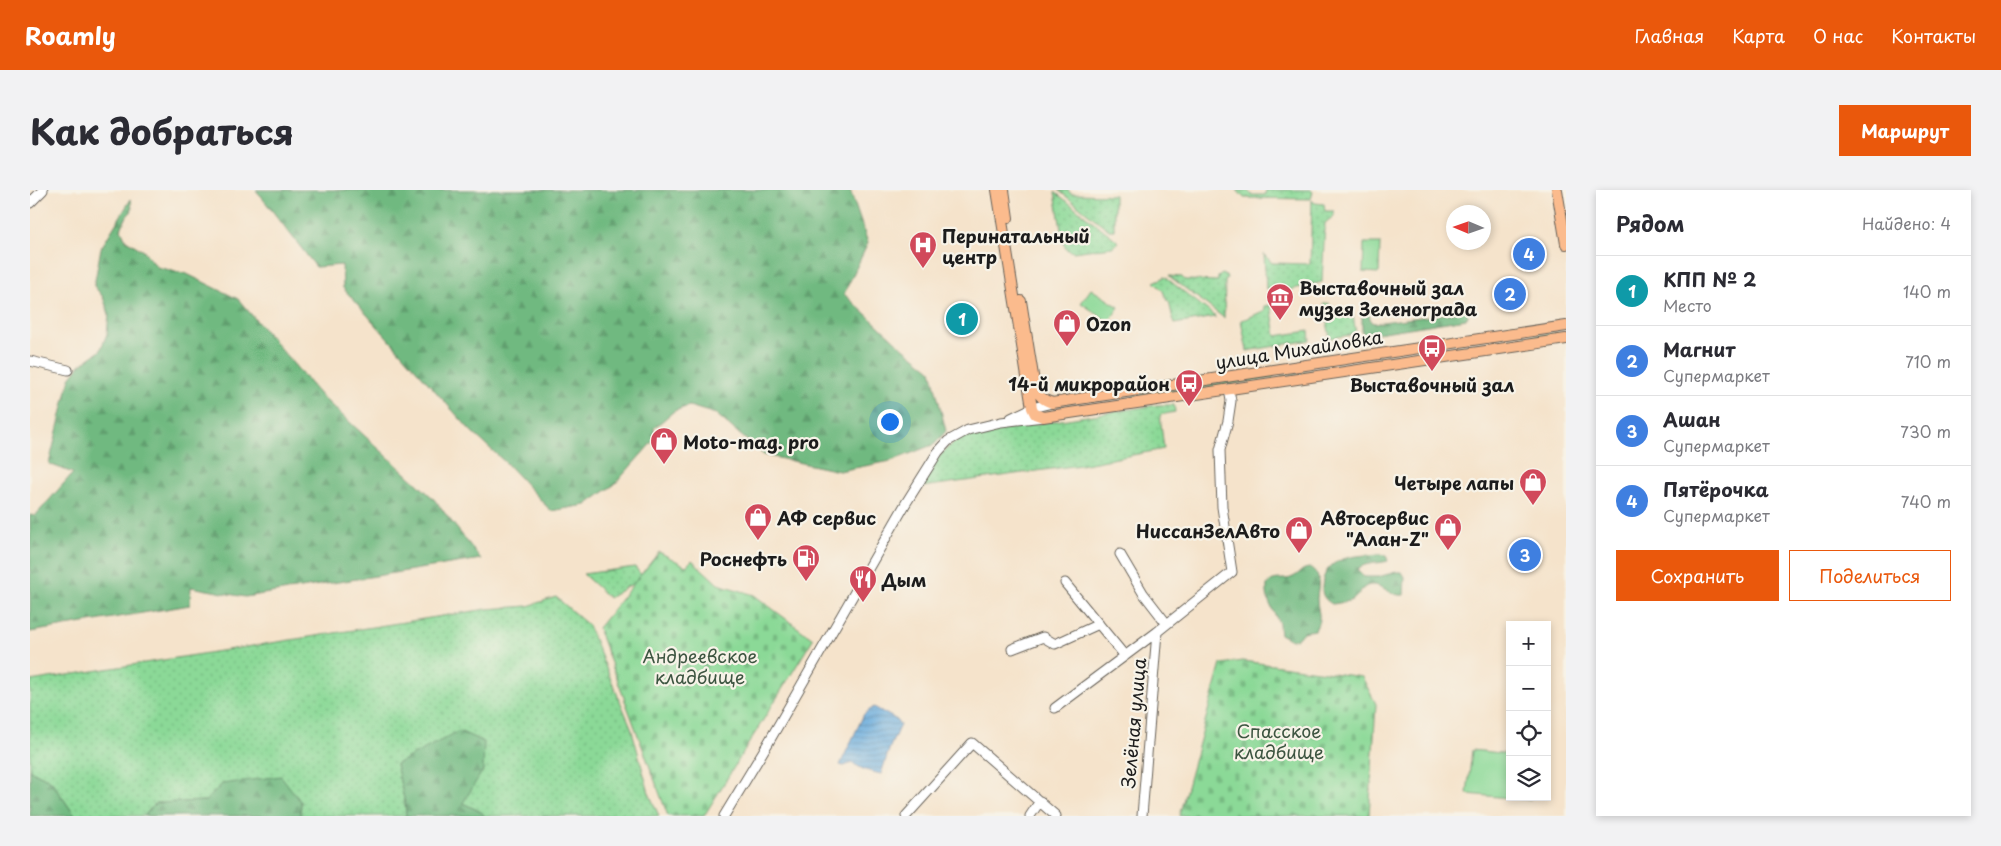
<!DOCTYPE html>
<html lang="ru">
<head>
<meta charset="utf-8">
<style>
	:root { --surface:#fff; --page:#f2f2f3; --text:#2b2b33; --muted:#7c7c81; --line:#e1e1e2; --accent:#ea580c }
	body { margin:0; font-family:"Playpen Sans",sans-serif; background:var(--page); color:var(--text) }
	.controls { position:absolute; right:15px; bottom:15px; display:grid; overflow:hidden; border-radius:0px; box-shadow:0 2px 8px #0003 }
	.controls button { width:45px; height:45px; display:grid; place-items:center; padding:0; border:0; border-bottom:1px solid var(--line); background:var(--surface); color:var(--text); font:25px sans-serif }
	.compass { position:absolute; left:1416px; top:15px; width:45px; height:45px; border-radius:50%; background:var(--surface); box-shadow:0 2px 8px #0003; rotate:272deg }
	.you { position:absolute; left:859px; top:231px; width:18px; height:18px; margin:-12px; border:4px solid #fff; border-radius:50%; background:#1a73e8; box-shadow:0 0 0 8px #1a73e833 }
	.badge { display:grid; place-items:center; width:32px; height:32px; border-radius:50%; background:var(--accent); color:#fff; font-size:16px; font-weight:700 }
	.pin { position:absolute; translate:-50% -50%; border:2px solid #fff; box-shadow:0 1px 5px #0006 }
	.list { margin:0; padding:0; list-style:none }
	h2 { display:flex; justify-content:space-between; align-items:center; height:65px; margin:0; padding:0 20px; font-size:21px }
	h2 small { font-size:16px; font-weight:400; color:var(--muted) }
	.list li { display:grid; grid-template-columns:32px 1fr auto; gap:15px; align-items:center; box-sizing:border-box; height:70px; padding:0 20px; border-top:1px solid var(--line) }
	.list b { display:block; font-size:19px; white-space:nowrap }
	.list p { margin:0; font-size:16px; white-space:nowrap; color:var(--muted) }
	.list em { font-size:16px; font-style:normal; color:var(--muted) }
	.actions { display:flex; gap:10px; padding:15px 20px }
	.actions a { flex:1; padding:11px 0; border:1px solid var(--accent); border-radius:0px; text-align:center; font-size:18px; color:var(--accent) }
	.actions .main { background:var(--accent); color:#fff }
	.icon { flex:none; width:28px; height:28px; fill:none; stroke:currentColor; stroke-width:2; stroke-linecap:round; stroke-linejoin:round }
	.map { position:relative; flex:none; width:1536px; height:626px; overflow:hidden; border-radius:0px }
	header { display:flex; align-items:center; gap:30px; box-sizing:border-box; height:70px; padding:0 25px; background:var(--accent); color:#fff }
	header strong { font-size:24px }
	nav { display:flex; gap:28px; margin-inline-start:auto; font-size:18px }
	.intro { display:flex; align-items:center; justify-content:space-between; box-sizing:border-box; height:120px; padding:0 30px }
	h1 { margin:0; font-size:35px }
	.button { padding:12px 22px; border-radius:0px; background:var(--accent); color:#fff; font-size:18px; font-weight:700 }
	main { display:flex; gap:30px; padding:0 30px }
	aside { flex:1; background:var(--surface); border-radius:0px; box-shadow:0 2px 8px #0003 }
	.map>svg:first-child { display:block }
</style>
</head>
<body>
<header>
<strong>Roamly</strong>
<nav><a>Главная</a><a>Карта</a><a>О нас</a><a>Контакты</a></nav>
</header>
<div class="intro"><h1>Как добраться</h1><a class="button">Маршрут</a></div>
<main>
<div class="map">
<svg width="1536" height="626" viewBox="0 0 1536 626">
	<defs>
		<pattern id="grass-dots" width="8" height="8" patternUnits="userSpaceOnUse" patternTransform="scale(1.25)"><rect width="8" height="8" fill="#8bd997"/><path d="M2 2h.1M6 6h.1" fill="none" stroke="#77ba82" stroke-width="1.8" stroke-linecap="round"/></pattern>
		<pattern id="forest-firs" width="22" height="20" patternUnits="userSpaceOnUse" patternTransform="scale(1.25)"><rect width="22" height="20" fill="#70b980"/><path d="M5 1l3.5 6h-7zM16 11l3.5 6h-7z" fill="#609e6e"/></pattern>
		<pattern id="cemetery-stones" width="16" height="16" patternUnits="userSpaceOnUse" patternTransform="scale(1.25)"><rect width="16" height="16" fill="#8bd997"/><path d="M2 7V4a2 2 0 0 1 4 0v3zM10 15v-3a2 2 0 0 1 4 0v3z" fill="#77ba82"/></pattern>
		<pattern id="water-rules" width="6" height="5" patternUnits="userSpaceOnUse" patternTransform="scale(1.25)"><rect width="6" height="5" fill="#68abdd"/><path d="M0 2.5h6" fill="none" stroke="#558ab2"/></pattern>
	</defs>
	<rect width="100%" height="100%" fill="#f7f3e8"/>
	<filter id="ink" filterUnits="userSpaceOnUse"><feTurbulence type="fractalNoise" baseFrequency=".02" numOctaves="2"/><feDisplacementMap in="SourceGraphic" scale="10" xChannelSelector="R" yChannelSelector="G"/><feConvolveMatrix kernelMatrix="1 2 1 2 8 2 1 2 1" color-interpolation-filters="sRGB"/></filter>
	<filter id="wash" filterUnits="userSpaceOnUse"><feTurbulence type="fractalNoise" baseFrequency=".0096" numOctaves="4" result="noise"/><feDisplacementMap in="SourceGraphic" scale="20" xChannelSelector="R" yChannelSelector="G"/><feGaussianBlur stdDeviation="1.12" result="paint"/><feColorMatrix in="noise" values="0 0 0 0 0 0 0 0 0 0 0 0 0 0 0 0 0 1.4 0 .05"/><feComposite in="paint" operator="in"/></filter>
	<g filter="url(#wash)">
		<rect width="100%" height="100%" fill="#f5e3cb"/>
		<path fill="url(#grass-dots)" stroke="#547a5a" d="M1028 0H1038L1041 4 1084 5V40H1079Z
			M1207 0H1217L1222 5H1235L1236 0H1281L1283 2 1281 9 1214 8Z
			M1025 2 1089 52 1082 57 1043 62 1036 59 1033 52Z
			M1282 10 1285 13 1294 14 1295 21H1304V26L1295 33 1292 92 1246 103 1236 98 1234 64 1242 73 1280 74Z
			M1192 84 1197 87 1195 92 1194 128 1139 86 1152 87 1155 90 1188 91V87Z
			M1135 87 1186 127 1144 134 1139 111H1137L1133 101 1124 92Z
			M1299 113 1302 120 1322 119 1326 144 1300 148 1294 114Z
			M1241 115 1246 146 1279 141 1280 150 1217 161 1211 130 1218 128 1235 120 1234 116Z
			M1528 142 1531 145 1360 171 1359 167Z
			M1352 169V172L1251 187V186Z
			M1243 185V188L1103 209V205Z
			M1127 215H1144L1145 222 1130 225 1134 259 1050 275 892 297C898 275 916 256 936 245Z
			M605 377 615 390 598 396 579 408 553 384Z
			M526 407 558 435 601 537 619 603 629 626H455L451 622 432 613 453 580 366 574 375 613 376 626H270L271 612 192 594 176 611 126 613 114 626H45L21 591 0 580V491L457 419 498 416Z"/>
		<path fill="url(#forest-firs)" stroke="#466a4e" d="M226 0H820L838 53 814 104 866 152 901 180 916 241 905 254 861 271 809 281 734 265 686 224 659 216 644 221 624 238 625 249 585 294 556 315 521 321 476 273 441 241 313 98 312 75 286 77Z
			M101 9 102 21 97 26 91 39 96 50 114 61 127 77 157 84 208 109 291 206 403 308 451 369 215 407 161 397 160 415 0 442V325L5 326 43 283 19 274 40 188 50 175 70 161 77 144 79 124 73 107 64 96 71 58Z
			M1431 113 1438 117V126L1436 129 1341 144H1334L1332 142V121L1336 120 1339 124 1341 132 1344 133 1423 123Z
			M1350 364 1356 365 1358 371C1347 374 1336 372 1327 379L1335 387H1348L1366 382H1372L1375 387 1374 405C1360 407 1353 393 1340 395 1330 397 1330 406 1322 410 1320 411 1305 414 1302 414 1295 410 1292 406 1292 398 1293 365 1326 366 1350 364Z
			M1281 378C1292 386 1288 397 1287 408 1287 422 1293 426 1285 440L1273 442 1267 449 1261 450 1250 444C1249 439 1250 433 1247 429 1241 415 1236 411 1237 395 1244 385 1254 392 1263 387 1271 383 1271 378 1281 378Z
			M429 541 454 552 453 580 433 613 451 622 455 626H376L375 613 366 574Z
			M0 580 21 591 45 626H0Z
			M251 586 271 612 270 626H114L126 613 176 611 192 594Z"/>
		<path fill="url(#cemetery-stones)" stroke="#547a5a" d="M629 362 656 376 662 370 688 394 724 405 783 449 674 626H638L568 438Z
			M1213 471 1332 487 1346 514 1339 626H1149L1191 474Z"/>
		<path fill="#8bd997" stroke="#547a5a" d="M1334 53H1350L1349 83 1333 82Z
			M1061 99 1089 117 1079 132 1051 113Z
			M1442 560 1480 564V607H1500V610L1437 604Z"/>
		<path fill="url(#water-rules)" stroke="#42647c" d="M844 517 867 530 870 535 860 557 851 584 835 580 822 573 814 576 810 575 834 524Z"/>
	</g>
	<g filter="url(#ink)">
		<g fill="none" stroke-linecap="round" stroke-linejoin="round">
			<g stroke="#686259" stroke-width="11">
				<path id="minor" d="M0 13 13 0
					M0 171 38 180
					M981 228 1002 218 1022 213
					M1090 364 1113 403 1137 434
					M1035 393 1095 466
					M982 459 1013 447 1025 454 1069 434
					M1025 518 1127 442 1202 382 1192 317 1190 260 1198 231 1201 211 1199 199
					M694 626 737 555 876 313 908 262 918 251 938 240 971 232 1013 227
					M876 626 942 553 1026 626
					M1000 626 1010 611
					M1112 626 1127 442"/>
			</g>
			<g stroke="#686259" stroke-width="12">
				<path id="major" d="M967 0 1002 218 1005 224 1013 227 1536 149
					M974 0 978 28
					M1527 0 1536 54
					M991 111 1005 198C1009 206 1013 210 1022 213L1536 136"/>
			</g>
			<use href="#minor" stroke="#fff" stroke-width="9"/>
			<use href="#major" stroke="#fbbb8d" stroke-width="10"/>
		</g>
	</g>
	<defs>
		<g id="hospital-pin" transform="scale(1.4375)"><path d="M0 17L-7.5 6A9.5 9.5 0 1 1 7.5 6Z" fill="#d1495b" stroke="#f7f3e8"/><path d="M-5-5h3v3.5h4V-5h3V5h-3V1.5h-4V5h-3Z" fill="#fff"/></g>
		<g id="museum-pin" transform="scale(1.4375)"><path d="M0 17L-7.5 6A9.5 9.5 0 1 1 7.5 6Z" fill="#d1495b" stroke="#f7f3e8"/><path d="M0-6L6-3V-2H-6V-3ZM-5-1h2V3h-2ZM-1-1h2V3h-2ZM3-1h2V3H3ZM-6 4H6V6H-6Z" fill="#fff"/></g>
		<g id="shop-pin" transform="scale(1.4375)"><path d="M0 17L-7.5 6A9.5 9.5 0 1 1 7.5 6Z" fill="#d1495b" stroke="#f7f3e8"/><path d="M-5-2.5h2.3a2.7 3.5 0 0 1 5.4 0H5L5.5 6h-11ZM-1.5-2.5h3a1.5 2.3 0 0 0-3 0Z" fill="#fff"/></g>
		<g id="bus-pin" transform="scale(1.4375)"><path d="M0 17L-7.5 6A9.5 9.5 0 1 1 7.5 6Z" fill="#d1495b" stroke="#f7f3e8"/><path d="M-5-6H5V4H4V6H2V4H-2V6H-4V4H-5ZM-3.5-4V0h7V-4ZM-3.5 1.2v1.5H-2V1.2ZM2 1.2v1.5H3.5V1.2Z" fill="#fff"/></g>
		<g id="fuel-pin" transform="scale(1.4375)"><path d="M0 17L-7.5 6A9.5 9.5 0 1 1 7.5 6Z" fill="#d1495b" stroke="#f7f3e8"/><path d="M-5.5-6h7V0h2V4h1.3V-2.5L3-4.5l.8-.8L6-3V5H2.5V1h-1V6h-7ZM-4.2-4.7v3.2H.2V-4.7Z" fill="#fff"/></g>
		<g id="restaurant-pin" transform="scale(1.4375)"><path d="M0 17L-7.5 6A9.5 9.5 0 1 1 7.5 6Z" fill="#d1495b" stroke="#f7f3e8"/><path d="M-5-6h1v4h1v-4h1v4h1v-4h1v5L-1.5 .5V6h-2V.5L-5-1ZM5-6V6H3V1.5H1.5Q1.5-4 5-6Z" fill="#fff"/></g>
	</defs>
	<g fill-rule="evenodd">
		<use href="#hospital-pin" x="893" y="55"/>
		<use href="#museum-pin" x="1250" y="107"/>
		<use href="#shop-pin" x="1037" y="133"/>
		<use href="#bus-pin" x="1402" y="158"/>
		<use href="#bus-pin" x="1159" y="193"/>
		<use href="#shop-pin" x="634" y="251"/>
		<use href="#shop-pin" x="1503" y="292"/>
		<use href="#shop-pin" x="728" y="327"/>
		<use href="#shop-pin" x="1418" y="337"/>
		<use href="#shop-pin" x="1269" y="340"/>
		<use href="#fuel-pin" x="776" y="368"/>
		<use href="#restaurant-pin" x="833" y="389"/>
	</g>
	<g text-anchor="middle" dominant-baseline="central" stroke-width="4.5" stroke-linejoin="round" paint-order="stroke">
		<g font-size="18" font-weight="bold" fill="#1c1c1c" stroke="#f7f3e8" text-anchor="start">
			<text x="912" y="45">Перинатальный<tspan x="912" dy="21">центр</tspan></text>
			<text x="1269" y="97">Выставочный зал<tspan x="1269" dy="21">музея Зеленограда</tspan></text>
			<text x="1056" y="133">Ozon</text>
			<text x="1140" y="193" text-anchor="end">14-й микрорайон</text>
			<text x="1402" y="194" text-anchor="middle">Выставочный зал</text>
			<text x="653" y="251">Moto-mag. pro</text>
			<text x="1484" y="292" text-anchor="end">Четыре лапы</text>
			<text x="747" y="327">АФ сервис</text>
			<text x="1399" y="327" text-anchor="end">Автосервис<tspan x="1399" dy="21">"Алан-Z"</tspan></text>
			<text x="1250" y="340" text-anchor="end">НиссанЗелАвто</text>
			<text x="757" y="368" text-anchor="end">Роснефть</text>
			<text x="852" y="389">Дым</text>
		</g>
		<g font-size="18" fill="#1c1c1c" stroke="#f7f3e8">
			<text transform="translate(1269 159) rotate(-9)">улица Михайловка</text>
			<text transform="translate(1103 533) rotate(-85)">Зелёная улица</text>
		</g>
		<g font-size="18" fill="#3d5541" stroke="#f7f3e8">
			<text x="670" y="465">Андреевское<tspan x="670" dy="21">кладбище</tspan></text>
			<text x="1249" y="540">Спасское<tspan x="1249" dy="21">кладбище</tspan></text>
		</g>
	</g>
</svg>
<div class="controls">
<button>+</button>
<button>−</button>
<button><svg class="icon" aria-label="locate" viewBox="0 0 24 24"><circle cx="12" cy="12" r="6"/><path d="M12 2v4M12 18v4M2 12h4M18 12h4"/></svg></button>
<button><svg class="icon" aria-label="layers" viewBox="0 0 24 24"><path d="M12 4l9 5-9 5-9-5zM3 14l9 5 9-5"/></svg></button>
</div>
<svg class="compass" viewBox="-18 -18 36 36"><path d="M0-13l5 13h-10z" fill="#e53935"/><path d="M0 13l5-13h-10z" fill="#7c7c81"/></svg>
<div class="you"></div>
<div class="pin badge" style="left:932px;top:129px;background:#0f9aa8">1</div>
<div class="pin badge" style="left:1480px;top:104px;background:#3f7fe0">2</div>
<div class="pin badge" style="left:1495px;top:365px;background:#3f7fe0">3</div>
<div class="pin badge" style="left:1499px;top:64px;background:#3f7fe0">4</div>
</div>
<aside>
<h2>Рядом<small>Найдено: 4</small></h2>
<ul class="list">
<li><span class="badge" style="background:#0f9aa8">1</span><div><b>КПП № 2</b><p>Место</p></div><em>140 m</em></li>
<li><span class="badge" style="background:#3f7fe0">2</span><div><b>Магнит</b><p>Супермаркет</p></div><em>710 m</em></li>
<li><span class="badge" style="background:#3f7fe0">3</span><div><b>Ашан</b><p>Супермаркет</p></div><em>730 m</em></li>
<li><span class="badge" style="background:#3f7fe0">4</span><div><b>Пятёрочка</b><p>Супермаркет</p></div><em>740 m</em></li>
</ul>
<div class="actions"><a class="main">Сохранить</a><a>Поделиться</a></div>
</aside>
</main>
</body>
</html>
